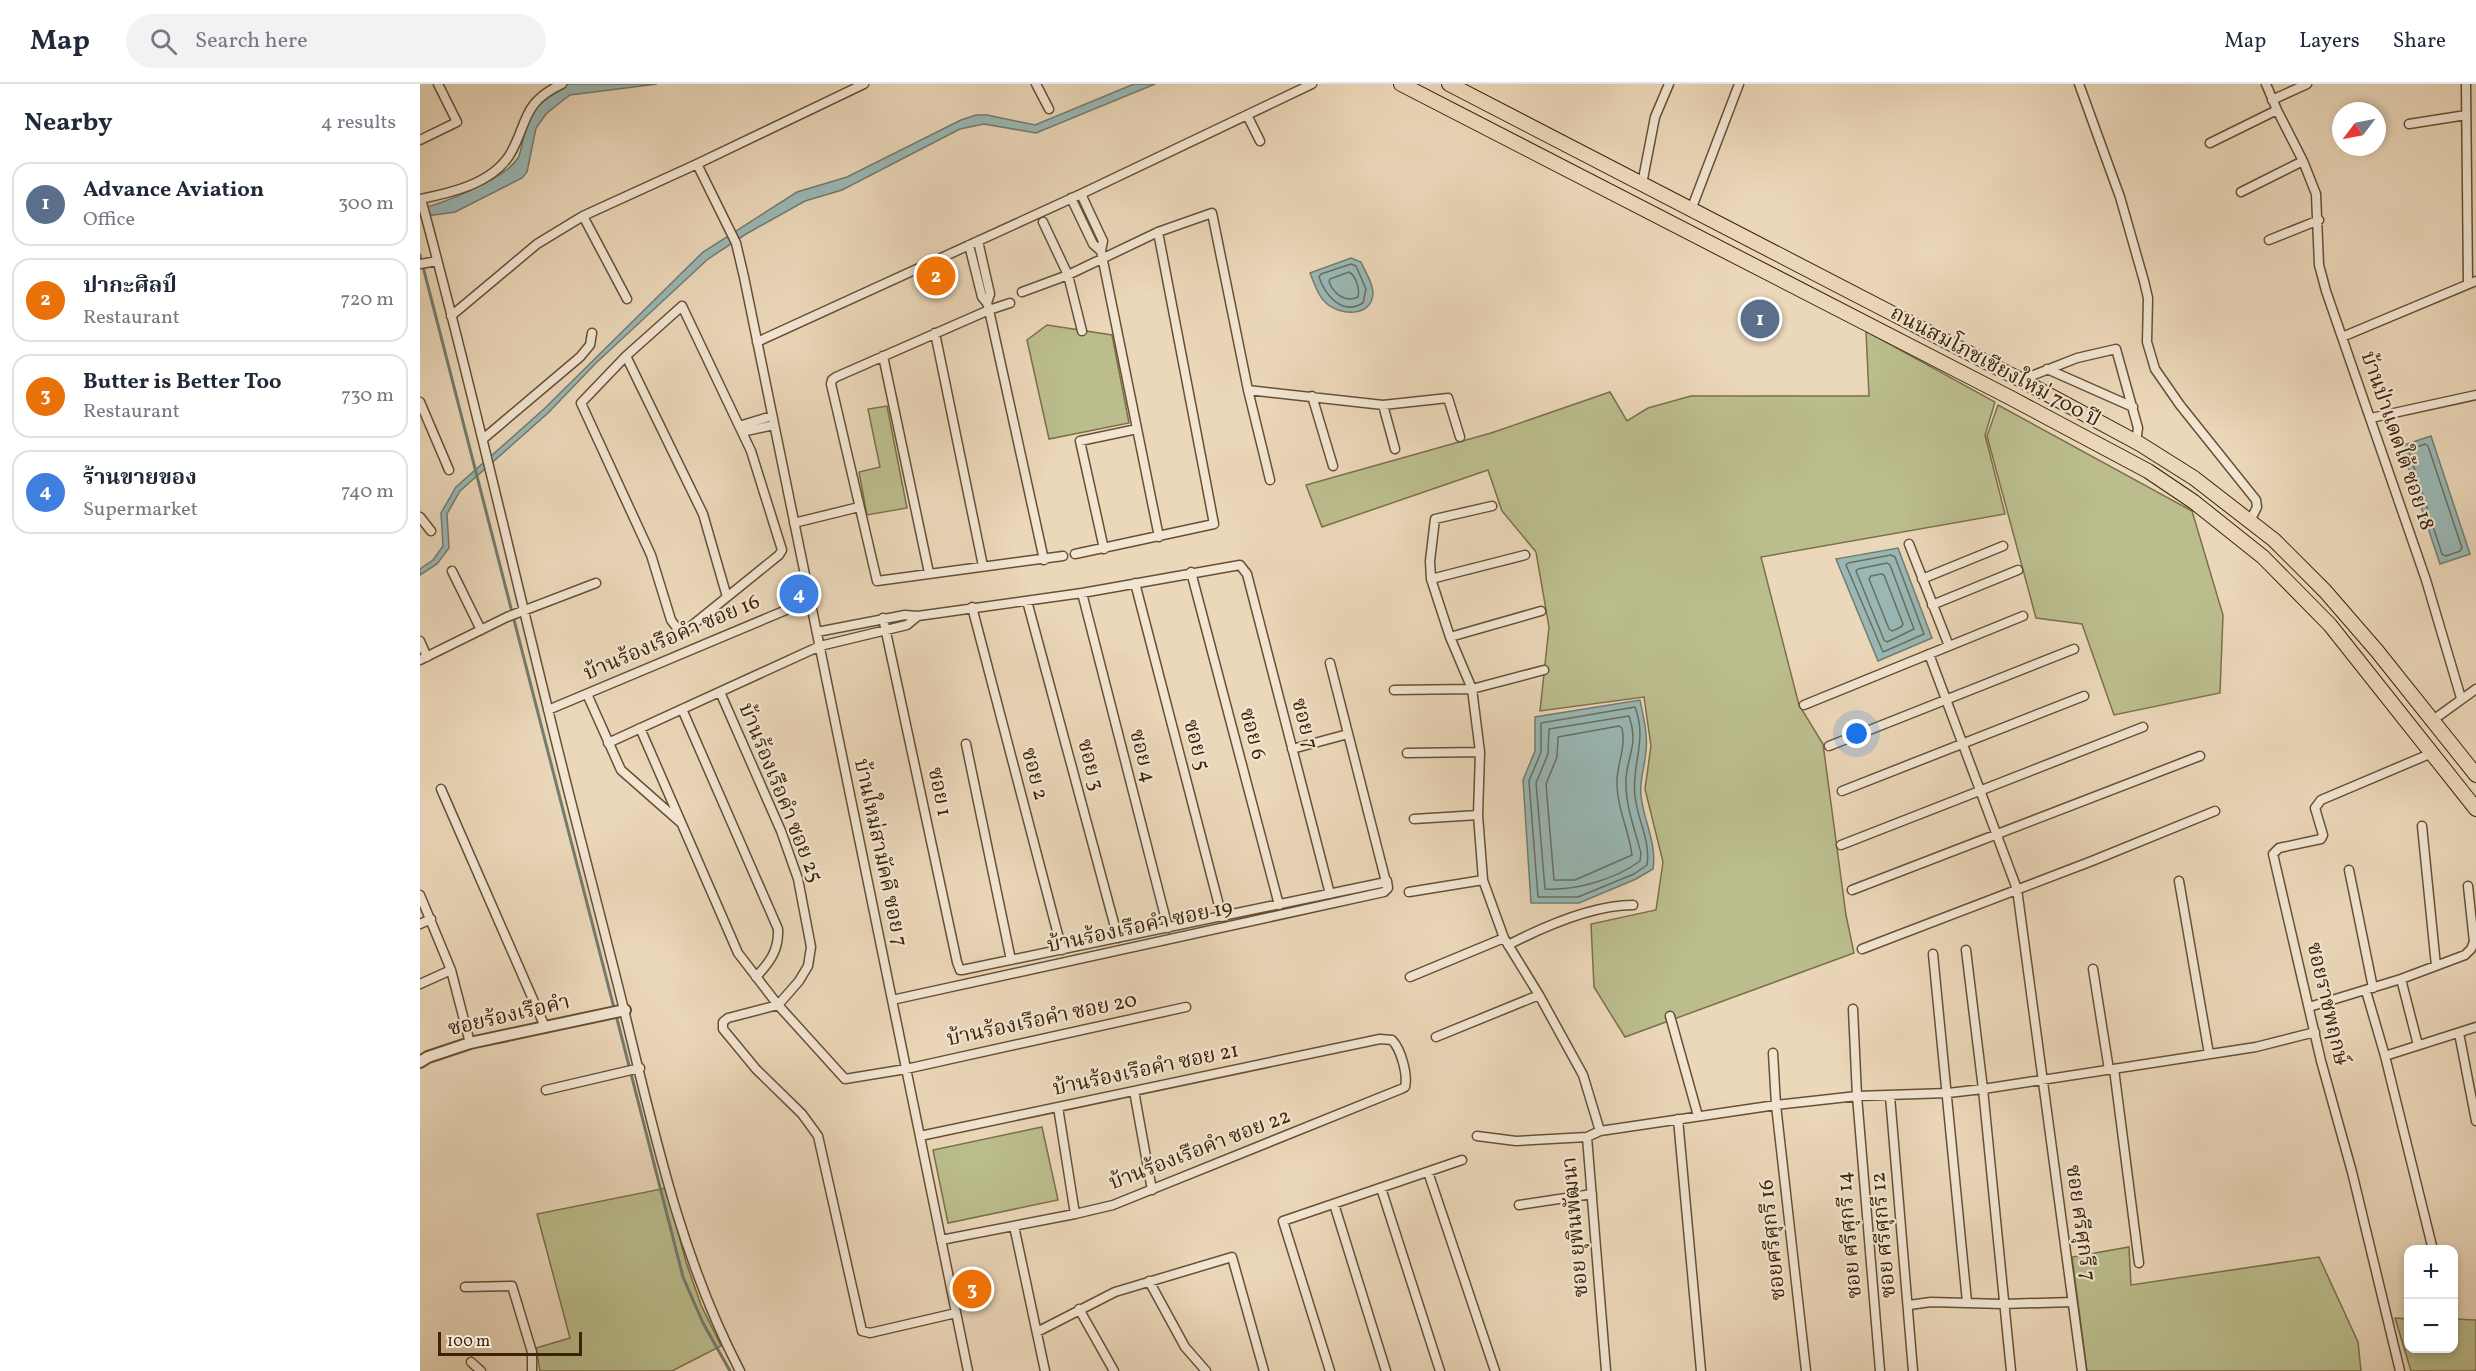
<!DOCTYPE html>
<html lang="en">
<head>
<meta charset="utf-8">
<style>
	:root { --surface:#fff; --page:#f2f2f3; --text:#1f2937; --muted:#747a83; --line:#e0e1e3; --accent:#111827 }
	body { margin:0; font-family:Vollkorn,"Noto Serif Thai",serif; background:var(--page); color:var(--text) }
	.controls { position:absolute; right:18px; bottom:18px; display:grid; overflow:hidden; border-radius:12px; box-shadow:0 3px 9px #0003 }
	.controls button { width:54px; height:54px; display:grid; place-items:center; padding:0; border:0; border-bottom:2px solid var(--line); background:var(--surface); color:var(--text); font:30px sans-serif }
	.compass { position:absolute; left:1912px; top:18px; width:54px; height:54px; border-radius:50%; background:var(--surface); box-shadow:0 3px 9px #0003; rotate:238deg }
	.scale { position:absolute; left:18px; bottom:15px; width:144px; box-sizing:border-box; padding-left:6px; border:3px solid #3b2309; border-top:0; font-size:16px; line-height:21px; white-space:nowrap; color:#3b2309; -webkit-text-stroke:4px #f2e5d2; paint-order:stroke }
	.you { position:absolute; left:1437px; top:650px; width:21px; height:21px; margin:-15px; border:4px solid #fff; border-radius:50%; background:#1a73e8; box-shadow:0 0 0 9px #1a73e833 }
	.badge { display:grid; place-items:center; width:39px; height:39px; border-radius:50%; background:var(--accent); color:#fff; font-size:20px; font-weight:700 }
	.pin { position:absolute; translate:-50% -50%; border:3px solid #fff; box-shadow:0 2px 6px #0006 }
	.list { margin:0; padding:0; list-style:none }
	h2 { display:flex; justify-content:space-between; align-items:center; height:78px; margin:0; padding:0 24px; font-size:26px }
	h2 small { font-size:20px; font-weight:400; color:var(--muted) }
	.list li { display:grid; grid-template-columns:39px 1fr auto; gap:18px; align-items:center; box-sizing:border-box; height:84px; margin:0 12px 12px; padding:0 12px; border:2px solid var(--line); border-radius:18px }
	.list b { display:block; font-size:22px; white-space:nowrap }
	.list p { margin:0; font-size:20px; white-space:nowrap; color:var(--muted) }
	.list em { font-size:20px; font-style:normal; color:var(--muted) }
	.icon { flex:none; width:33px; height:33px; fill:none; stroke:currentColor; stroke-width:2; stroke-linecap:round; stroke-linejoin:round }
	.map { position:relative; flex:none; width:2056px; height:1287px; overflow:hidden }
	header { display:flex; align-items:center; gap:36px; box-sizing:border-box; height:84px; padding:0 30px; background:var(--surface); border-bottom:2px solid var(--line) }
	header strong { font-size:28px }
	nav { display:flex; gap:33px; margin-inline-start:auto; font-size:21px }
	.search { width:420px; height:54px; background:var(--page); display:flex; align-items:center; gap:15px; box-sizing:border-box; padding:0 21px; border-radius:33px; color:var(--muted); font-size:22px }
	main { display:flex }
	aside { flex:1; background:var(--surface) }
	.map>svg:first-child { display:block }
</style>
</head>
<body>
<header>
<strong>Map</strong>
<div class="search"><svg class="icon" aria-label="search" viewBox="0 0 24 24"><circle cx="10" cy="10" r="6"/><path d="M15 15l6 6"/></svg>Search here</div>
<nav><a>Map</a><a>Layers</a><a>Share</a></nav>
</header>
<main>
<aside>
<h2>Nearby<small>4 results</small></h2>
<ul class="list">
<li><span class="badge" style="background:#5c6f8a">1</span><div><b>Advance Aviation</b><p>Office</p></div><em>300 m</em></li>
<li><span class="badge" style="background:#e8710a">2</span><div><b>ปากะศิลป์</b><p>Restaurant</p></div><em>720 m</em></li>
<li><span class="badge" style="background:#e8710a">3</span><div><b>Butter is Better Too</b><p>Restaurant</p></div><em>730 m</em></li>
<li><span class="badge" style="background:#3f7fe0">4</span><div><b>ร้านขายของ</b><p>Supermarket</p></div><em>740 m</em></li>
</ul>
</aside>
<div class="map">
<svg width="2056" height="1287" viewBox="0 0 2056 1287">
	<rect width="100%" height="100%" fill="#ebd7b9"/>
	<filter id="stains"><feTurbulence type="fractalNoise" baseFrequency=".00333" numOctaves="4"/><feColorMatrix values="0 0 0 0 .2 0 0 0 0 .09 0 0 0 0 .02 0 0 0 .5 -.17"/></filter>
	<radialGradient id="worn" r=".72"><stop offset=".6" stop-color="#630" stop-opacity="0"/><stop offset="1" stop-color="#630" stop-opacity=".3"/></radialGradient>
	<path fill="#bbbd8d" stroke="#7b704b" stroke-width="1.5" d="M627 241 692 251 709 339 629 355 607 256Z
		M1446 247 1575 318 1565 351 1585 430 1341 473 1379 621 1403 660 1426 831 1434 869 1205 953 1174 903 1171 840 1236 826 1243 778 1225 705 1231 662 1224 613 1120 627 1129 543 1116 468 1082 427 1068 386 902 443 886 401 1071 349 1190 308 1207 337 1228 324 1271 312H1449Z
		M1578 321 1772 427 1803 531 1800 609 1694 631 1662 540 1616 534 1567 352Z
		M467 322 487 424 447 431 439 388 460 383 448 325Z
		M622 1043 638 1116 528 1139 513 1066Z
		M246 1104 266 1178 281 1221 301 1262 252 1287H120L116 1264 150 1254 117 1130Z
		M1709 1163 1711 1201 1899 1173 1938 1258 1941 1287H1667L1652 1173Z
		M1975 1234 1988 1235V1264H2034V1235L2056 1236V1287H1991Z"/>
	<path fill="#99b8b5" stroke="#737c70" stroke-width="1.5" d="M145 0H237L150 11 142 17 126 30 116 44 107 88 102 94 35 128 0 133V125C24 119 85 95 98 74 101 69 102 58 104 52 112 21 120 17 145 0Z
		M714 0H735L616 49 564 40 540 45 422 106 385 117 326 150 288 175 176 279 128 329 40 407 27 430 29 464 17 480 0 491V485L13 476 23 462 21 429 36 403 124 325 283 168 377 108 427 93 541 36 556 31H567L615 41Z
		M931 174 941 178C945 187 953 199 953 209 952 234 919 232 905 218 897 211 894 198 890 189Z
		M2011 352 2050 470 2020 480 1981 362Z
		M1478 464 1512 554 1458 577 1416 475Z
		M1220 616C1223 632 1228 649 1226 666 1225 683 1219 696 1221 712 1224 738 1237 759 1233 785L1216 795 1159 819H1111L1103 696 1115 667V633Z"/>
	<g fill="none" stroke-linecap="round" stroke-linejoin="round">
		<path stroke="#6a6e5f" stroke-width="1.5" d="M931 180 936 182 946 205 943 219C922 232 905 211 899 193L901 190Z
			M929 188C936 192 940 205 938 213 925 219 914 210 909 198L910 195Z
			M2005 360 2008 362 2042 464 2040 467 2026 472 2022 470 1989 368 1991 365Z
			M1471 471 1475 473 1504 550 1463 568 1426 481 1428 479Z
			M1467 479 1470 481 1494 545 1467 558 1464 556 1436 487 1438 485Z
			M1461 490 1464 491 1483 540 1481 543 1472 547 1469 545 1449 495 1451 492Z
			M1215 623C1228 657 1211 680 1215 712 1217 735 1231 757 1227 781L1214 790 1158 813H1118L1109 697 1121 668V639Z
			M1209 632C1219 662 1207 671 1206 696 1205 721 1215 746 1221 769L1220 777C1196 795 1155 807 1125 805L1116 699 1128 670 1129 645Z
			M1199 642 1202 644C1206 663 1198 677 1197 696 1196 722 1209 746 1212 771L1155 796H1134L1126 700 1137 673 1138 653Z"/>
		<path stroke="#737c70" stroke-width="3" d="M0 171 194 924
			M196 931 263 1193 283 1239 310 1287"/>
		<g stroke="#675035" stroke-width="11">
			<path id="minor" d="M616 0 629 25
				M1659 0 1700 113 1724 197 1728 214 1727 258 1735 285 1760 321 1836 416 1837 423 1830 437
				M1846 0 1857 26 1883 77 1896 110 1899 181 1906 207 2006 496 2041 614
				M2046 0 2048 199
				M1852 16 1887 0
				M827 31 840 57
				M1989 40 2046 31
				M0 56 37 38 18 0
				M1790 59 1857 26
				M277 80 316 159 324 193 548 1287
				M1222 100 1235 33 1249 0
				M1821 108 1883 77
				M661 110 683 157 681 167 739 453
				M651 114 673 160 681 167
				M0 115C31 109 70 100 89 72 109 39 100 20 142 0
				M1 115C47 284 86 455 128 625 148 708 170 791 191 874 227 1013 253 1159 320 1287
				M1271 126 1319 0
				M163 132 207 215
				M623 138 648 191 662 247
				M1849 156 1899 136
				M558 157 570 210 567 219
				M549 161 562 213 567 219 569 226 624 476
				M0 180 17 177
				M602 208 648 191 738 148 792 129 828 306 850 396
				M590 219 569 226 416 293 412 296 411 300 457 497 643 472
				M262 222 331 367 362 466 359 471 265 547H259L251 536 231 471 161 319 206 272Z
				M31 232 117 160 163 132 277 80 444 0
				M515 249 563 482
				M1922 253 2056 197
				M337 258 661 110 892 0
				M206 272 283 430 307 513
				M463 272 509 489
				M1627 285 1713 323
				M1601 296 1657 274 1696 265 1718 344 1716 358
				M828 306 963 321 1028 314 1040 353
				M892 312 913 382
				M0 318 29 386
				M963 321 975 365
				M1951 334 2056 311
				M319 342 352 332
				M322 348 354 341
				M63 355 160 273 170 261 172 249
				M1072 422 1015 435 1010 477 1011 495 1030 553 1052 605 1060 668 1058 731 1063 796 1084 854 1119 911 1163 991 1180 1047
				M0 433 11 447
				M374 439 439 423
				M1489 460 1529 562
				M684 465 660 357 717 345
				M655 470 794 440 738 148
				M32 487 61 546
				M771 488 859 821
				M1011 495 1105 471
				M1502 495 1583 462
				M715 499 802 833
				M662 509 748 844
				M607 517 698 854
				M1512 521 1598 486
				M552 523 642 866
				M463 534 537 878 540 886H542L966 798 910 579
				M397 548 485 531 498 532 662 509 820 481 827 490 910 810
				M1030 553 1121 527
				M0 557 7 573
				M1509 570 1597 805 1662 1287
				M0 576 87 533 176 499
				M974 606 1052 605 1124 586
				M300 608 361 747 378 795 391 863 388 882 379 897 358 921 308 934 303 938V945L336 985 382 1030 398 1052 442 1247 450 1249 536 1229
				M167 610 201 686 260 738
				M1384 621 1603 532
				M262 625 358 845C359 866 350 878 336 893
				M128 626 390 516
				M2013 636 2056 605
				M220 644 318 869 358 921 425 995 486 985 766 923
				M188 659 400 562 487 541 498 532
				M546 660 591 876
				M1409 662 1654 565
				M872 665 928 650
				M987 669 1060 668
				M21 705 125 943
				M1422 707 1664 612
				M994 735 1058 731
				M2002 742 2016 882
				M1421 761 1723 643
				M1929 786 1953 904
				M1759 797 1789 970
				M1432 806 1780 672
				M989 808 1063 796
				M0 811 31 886 50 959
				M0 840 11 835
				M1088 861C1123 843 1172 821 1213 821
				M1442 865 1672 777 1795 727
				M1546 866 1563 1005 1591 1287
				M1513 870 1547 1218
				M1673 885 1689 986
				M990 893 1084 854
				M1981 895 1998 961
				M0 900 31 886
				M1946 907 1965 972 2013 1166
				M472 916 964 808 968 804 967 797
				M1889 923 1981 895 2045 871 2051 865 2054 858 2048 802
				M1433 925 1437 1012 1460 1287
				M1250 932 1278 1032
				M2039 949 2056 1037
				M1016 953 1119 911
				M1353 969 1356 1021 1386 1287
				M1965 972 2056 943
				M1694 985 1719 1179
				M126 1006 220 984
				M714 1007 732 1106
				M1470 1012 1493 1287
				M638 1023 655 1130
				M1258 1035 1281 1287
				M500 1052 960 955 972 956C981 965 988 991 985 1003L981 1005 693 1121 655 1130 521 1156
				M1057 1052 1096 1057 1167 1053 1180 1047 1356 1021 1437 1012 1528 1009 1563 1005 1836 963 1895 948
				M1167 1053 1186 1287
				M1008 1088 1075 1287
				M961 1104 1020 1287
				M914 1120 966 1287
				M1099 1121 1172 1110
				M594 1142 625 1287
				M729 1197 765 1263 786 1287
				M45 1203 92 1202 112 1268V1287
				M1489 1221 1511 1218 1583 1220 1652 1218
				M659 1225 694 1287
				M617 1248 695 1208 812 1173 844 1287
				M51 1278 61 1287
				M910 1287 863 1137 1042 1076
				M1980 1287 1932 1088 1901 977 1853 770 1859 764 1901 755 1903 751 1895 724 1901 716 2012 669"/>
		</g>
		<g stroke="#675035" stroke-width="14">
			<path id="tertiary" d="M0 978 8 973 50 959 205 926"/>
		</g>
		<g stroke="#3b2309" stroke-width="16">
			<path id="primary" d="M981 0 1589 313 1728 387 1774 418 1843 473 1910 541 2056 725
				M1029 0 1601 296 1720 360 1774 394 1854 456 1905 507 1957 567 2056 691"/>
		</g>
		<use href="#minor" stroke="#f2e5d2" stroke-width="8"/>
		<use href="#tertiary" stroke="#f2e5d2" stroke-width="10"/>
		<use href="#primary" stroke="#ebd7b9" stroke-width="14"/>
	</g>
	<g text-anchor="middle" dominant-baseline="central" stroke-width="4.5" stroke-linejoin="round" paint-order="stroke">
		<g font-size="21" fill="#3b2309" stroke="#f2e5d2">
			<text transform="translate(1575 283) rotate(28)">ถนนสมโภชเชียงใหม่ 700 ปี</text>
			<text transform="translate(1977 357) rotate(71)">บ้านป่าแดดใต้ ซอย 18</text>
			<text transform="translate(252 554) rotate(-23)">บ้านร้องเรือคำ ซอย 16</text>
			<text transform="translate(884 640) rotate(75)">ซอย 7</text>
			<text transform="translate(832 650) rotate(75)">ซอย 6</text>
			<text transform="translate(776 661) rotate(75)">ซอย 5</text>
			<text transform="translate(722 672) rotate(76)">ซอย 4</text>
			<text transform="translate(670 681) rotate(75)">ซอย 3</text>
			<text transform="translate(614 690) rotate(75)">ซอย 2</text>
			<text transform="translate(519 708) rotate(78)">ซอย 1</text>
			<text transform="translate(360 709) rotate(68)">บ้านร้องเรือคำ ซอย 25</text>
			<text transform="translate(460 769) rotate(78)">บ้านใหม่สามัคคี ซอย 7</text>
			<text transform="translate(720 843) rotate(-12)">บ้านร้องเรือคำ ซอย 19</text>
			<text transform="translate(1907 920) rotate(77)">ซอยราชพฤกษ์</text>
			<text transform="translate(89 932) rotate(-13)">ซอยร้องเรือคำ</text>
			<text transform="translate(622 936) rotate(-12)">บ้านร้องเรือคำ ซอย 20</text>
			<text transform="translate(726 986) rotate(-12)">บ้านร้องเรือคำ ซอย 21</text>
			<text transform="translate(780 1066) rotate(-21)">บ้านร้องเรือคำ ซอย 22</text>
			<text transform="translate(1660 1139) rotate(82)">ซอย ศรีศุกรี 7</text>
			<text transform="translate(1156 1143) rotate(-95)">ซอย ยุพินพัฒนา</text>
			<text transform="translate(1430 1151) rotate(-95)">ซอย ศรีศุกรี 14</text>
			<text transform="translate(1464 1151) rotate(-95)">ซอย ศรีศุกรี 12</text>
			<text transform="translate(1353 1156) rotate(-96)">ซอยศรีศุกรี 16</text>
		</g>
	</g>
	<rect width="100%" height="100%" filter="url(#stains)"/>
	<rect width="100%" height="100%" fill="url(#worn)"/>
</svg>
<div class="controls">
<button>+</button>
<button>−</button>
</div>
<svg class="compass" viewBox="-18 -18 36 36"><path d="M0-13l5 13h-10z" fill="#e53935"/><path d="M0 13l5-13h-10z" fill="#747a83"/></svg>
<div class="scale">100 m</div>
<div class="you"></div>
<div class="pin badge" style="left:1340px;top:235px;background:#5c6f8a">1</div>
<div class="pin badge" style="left:516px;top:192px;background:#e8710a">2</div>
<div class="pin badge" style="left:552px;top:1205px;background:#e8710a">3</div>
<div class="pin badge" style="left:379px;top:510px;background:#3f7fe0">4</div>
</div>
</main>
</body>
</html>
